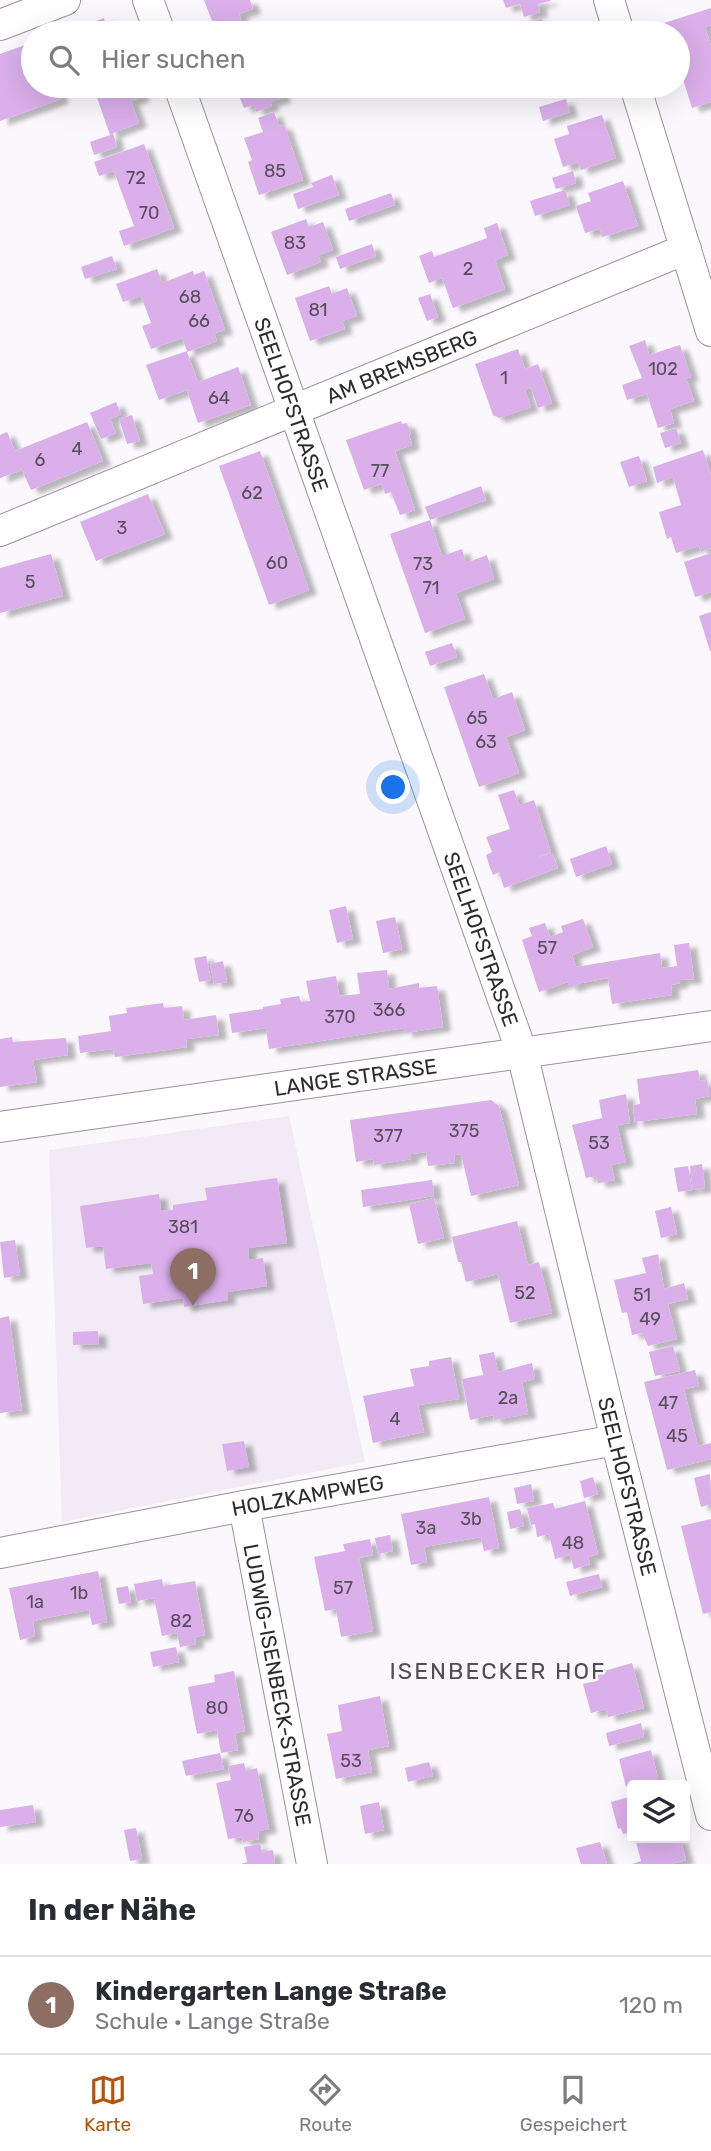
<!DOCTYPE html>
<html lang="de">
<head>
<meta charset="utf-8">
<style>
	:root { --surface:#fff; --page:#f7f7f7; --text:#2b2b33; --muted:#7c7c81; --line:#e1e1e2; --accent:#b45309 }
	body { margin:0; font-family:Rubik,sans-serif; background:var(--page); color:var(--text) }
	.controls { position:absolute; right:21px; bottom:21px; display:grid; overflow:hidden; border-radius:7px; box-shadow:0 7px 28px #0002 }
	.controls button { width:63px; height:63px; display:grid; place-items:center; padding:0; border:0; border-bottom:2px solid var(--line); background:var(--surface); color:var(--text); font:35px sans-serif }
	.you { position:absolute; left:394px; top:788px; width:24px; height:24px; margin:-18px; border:5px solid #fff; border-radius:50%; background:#1a73e8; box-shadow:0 0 0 10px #1a73e833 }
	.badge { display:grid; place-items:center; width:46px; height:46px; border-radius:50%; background:var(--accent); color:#fff; font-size:23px; font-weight:700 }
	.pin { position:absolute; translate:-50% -58px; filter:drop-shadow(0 2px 4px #0008) }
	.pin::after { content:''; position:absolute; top:37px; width:24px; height:21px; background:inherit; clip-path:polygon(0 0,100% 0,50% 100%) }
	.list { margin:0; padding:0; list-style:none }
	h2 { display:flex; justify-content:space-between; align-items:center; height:91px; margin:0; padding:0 28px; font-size:30px }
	h2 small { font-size:23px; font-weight:400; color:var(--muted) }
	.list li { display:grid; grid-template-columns:46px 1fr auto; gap:21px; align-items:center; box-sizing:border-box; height:98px; padding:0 28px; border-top:2px solid var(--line) }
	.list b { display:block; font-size:26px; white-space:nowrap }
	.list p { margin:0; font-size:23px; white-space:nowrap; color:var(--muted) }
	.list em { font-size:23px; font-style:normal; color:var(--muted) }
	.icon { flex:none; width:38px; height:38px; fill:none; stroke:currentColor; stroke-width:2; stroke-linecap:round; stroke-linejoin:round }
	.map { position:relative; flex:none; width:711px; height:1864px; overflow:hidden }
	.search { position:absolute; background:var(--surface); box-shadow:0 7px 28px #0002; left:21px; right:21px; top:21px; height:77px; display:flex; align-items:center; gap:18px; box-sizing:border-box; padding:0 24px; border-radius:38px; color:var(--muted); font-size:26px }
	.sheet { height:189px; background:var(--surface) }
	nav { display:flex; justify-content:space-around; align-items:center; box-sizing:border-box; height:98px; border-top:2px solid var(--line); background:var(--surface); font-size:19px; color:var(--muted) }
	nav a { display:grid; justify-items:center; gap:4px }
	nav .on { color:var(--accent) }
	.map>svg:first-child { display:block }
</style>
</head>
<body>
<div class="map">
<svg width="711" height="1864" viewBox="0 0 711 1864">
	<defs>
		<filter id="shadow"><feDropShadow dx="8" dy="4.5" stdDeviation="2" flood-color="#0004"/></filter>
	</defs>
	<rect width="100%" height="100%" fill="#fbf8fd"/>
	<path fill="#f2ebf5" d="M289 1116 365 1462 62 1522 49 1150Z"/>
	<path fill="#daafea" filter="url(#shadow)" d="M204 0H250L253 9 239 14 244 27 228 33 225 26 215 29Z
		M503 0H550V1L538 4 540 12 524 17 520 4 506 8Z
		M711 8V25L705 27 711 46V102L692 108 678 63V33H668L664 23Z
		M104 18 107 29 117 26 120 33H74L72 30Z
		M542 18 546 31 570 23 574 33H529L526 23Z
		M33 42V86H56L61 99 0 121V54Z
		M93 86H138L142 97 131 101 139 123 113 133 117 147 94 155 90 142 110 135Z
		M235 86H286V87L280 88 283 98 270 102 272 106 256 112 254 105 244 108Z
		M566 99 570 112 543 121 539 107Z
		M274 112 279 126 284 125 303 180 259 195 248 162 252 160 244 138 263 132 258 118Z
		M602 115 616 158 581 170 578 162 563 167 554 139 569 134 567 126Z
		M144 144 174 228 124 246 119 231 134 226 114 171 99 176 94 162Z
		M573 171 576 183 556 189 552 178Z
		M332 175 339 195 298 209 293 194 313 187 311 183Z
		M623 181 638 226 602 237 600 229 585 233 576 206 591 201 588 193Z
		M565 190 570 205 535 216 530 201Z
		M391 193 395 205 349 221 345 209Z
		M306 219 309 227 323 222 333 250 318 255 321 262 287 275 271 232Z
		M497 223 508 255 495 260 505 289 453 308 442 278 429 283 419 256 432 251 434 257 487 238 484 228Z
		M372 244 376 256 340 269 336 257Z
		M112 256 117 269 85 279 81 267Z
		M157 269 162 283 193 271 194 275 204 271 225 330 214 333 217 341 187 352 198 382 238 367 251 405 198 423 187 390 159 400 146 365 187 351 182 338 151 349 142 326 151 323 141 296 123 302 116 284Z
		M329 286 332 294 347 288 357 316 342 321 345 329 310 341 295 298Z
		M430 294 438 317 427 321 418 298Z
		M645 340 649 355 680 345 691 377 686 378 694 401 670 409 674 423 658 428 647 394 627 400 622 385 642 378 629 346Z
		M518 349 525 369 538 364 552 403 538 408 531 388 525 390 531 407 499 418 493 415 475 364Z
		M116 402 121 414 110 419 116 433 101 439 90 413Z
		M132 415 140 441 127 444 119 419Z
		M401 421 402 424 407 423 411 434 409 435 412 445 395 451 415 510 400 515 391 492 385 494 382 484 364 490 346 440Z
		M87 422 103 461 31 490 22 470 0 478V435L7 432 15 451Z
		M676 428 681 443 665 448 660 433Z
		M703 450 711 475V548L701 552 699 546 676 553 671 537 667 539 659 512 681 505 673 477 657 483 653 467Z
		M260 451 309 590 269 605 219 466Z
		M639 456 647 481 629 487 620 462Z
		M481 486 486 500 430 520 442 556 462 549 466 563 487 555 494 579 456 593 465 619 425 633 390 534 430 520 425 507Z
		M148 494 165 534 96 561 80 522Z
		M711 553V592L695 597 684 562Z
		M51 554 63 596 0 613V568Z
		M711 612V651H710L699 616Z
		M452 643 457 657 430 666 425 652Z
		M484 674 493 699 512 692 525 730 506 737 519 773 479 787 444 687Z
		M514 790 519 805 534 800 551 852 531 860 552 853 558 868 504 888 499 872 493 875 489 865 486 855 492 852 486 837 510 829 498 795Z
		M606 846 612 864 576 877 570 859Z
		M346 906 353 939 337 943 329 910Z
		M395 917 402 949 383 953 376 921Z
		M583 919 593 947 572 955 576 967 660 953 662 968 677 966 674 945 689 943 694 979 680 980V983L671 985 672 995 612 1004 608 978 581 983 570 988 568 982 539 992 522 940 532 936 529 928 545 923 550 937 563 932 561 926Z
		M206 956 211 980 199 982 194 958Z
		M223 961 227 982 214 984 210 964Z
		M387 970 389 989 419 983V988L437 986 443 1027 405 1033 404 1028 269 1049 266 1028 232 1033 229 1014 263 1009V1007L281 1004 280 999 299 996 301 1002 310 1001 306 981 336 976 339 996 360 994 357 973Z
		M163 1003 164 1008 182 1006 184 1020 216 1015 219 1035 186 1039 187 1047 115 1057 113 1049 80 1053 78 1036 111 1031 109 1016 127 1013 126 1008Z
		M12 1037 13 1042 66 1038 68 1055 33 1060 37 1082 0 1087V1039Z
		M698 1070 700 1081 707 1080 710 1096 695 1099 697 1114 635 1122 633 1105 640 1104 637 1079Z
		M626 1094 630 1123 617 1125 626 1162 611 1165 615 1180 598 1183 596 1176 586 1178 572 1125 602 1118 599 1100Z
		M491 1100 499 1106 519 1185 471 1196 461 1154 454 1155 455 1163 428 1166 426 1152 411 1154V1159L374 1165 373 1159 356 1162 350 1120Z
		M702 1164 705 1188 693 1190 690 1166Z
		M688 1166 692 1190 678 1192 674 1168Z
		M277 1178 287 1243 248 1248 249 1260 263 1258 267 1286 227 1292 228 1300 184 1307 183 1298 143 1304 139 1276 153 1274 151 1263 106 1269 103 1246 86 1248 80 1206 159 1194 161 1211 173 1210V1205L207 1200 205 1188Z
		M432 1180 434 1196 363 1207 361 1190Z
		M434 1198 444 1238 418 1244 409 1204Z
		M671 1207 677 1234 661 1238 655 1211Z
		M517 1221 528 1265 539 1262 552 1313 510 1323 498 1274 466 1282 461 1262H458L452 1237Z
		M15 1240 20 1275 4 1278 0 1242Z
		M658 1254 664 1289 684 1283 688 1299 668 1304 677 1339 648 1346 642 1333 632 1335 627 1312 622 1313 614 1280 646 1273 642 1258Z
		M9 1316 22 1410 0 1413V1318Z
		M98 1331 99 1344 73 1345V1332Z
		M673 1346 680 1371 655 1376 649 1352Z
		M494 1352 498 1372 532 1363 535 1379 522 1382 528 1414 494 1420 493 1415 470 1420 462 1379 483 1375 479 1355Z
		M451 1357 459 1399 418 1405 424 1432 373 1443 363 1396 414 1386 410 1369 429 1366V1361Z
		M695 1370 699 1386 684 1389 698 1446 711 1443V1459L667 1470 644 1382Z
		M244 1441 249 1467 227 1471 222 1444Z
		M710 1474 711 1504 701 1507 694 1478Z
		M593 1477 598 1494 584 1498 580 1481Z
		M531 1484 534 1501 517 1504 514 1488Z
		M489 1497 499 1548 484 1551 481 1537 452 1542 424 1547 427 1562 411 1565 401 1514Z
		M585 1501 598 1554 588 1557 590 1564 574 1569 570 1555 555 1559 549 1534 537 1537 535 1524 531 1525 527 1508 553 1503 555 1509Z
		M520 1509 524 1526 510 1529 507 1512Z
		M711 1519V1612L703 1614 681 1526Z
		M390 1535 393 1551 378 1554 375 1538Z
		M370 1539 373 1555 359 1558 373 1631 341 1637 336 1609 325 1611 314 1557 345 1551 343 1544Z
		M98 1571 107 1622 92 1625 89 1610 61 1615 33 1621 35 1636 20 1640 9 1588Z
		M599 1574 602 1587 570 1596 566 1582Z
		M162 1579 163 1586 195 1581 205 1635 195 1637 196 1644 180 1647 177 1633 162 1636 154 1598 137 1601 134 1584Z
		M128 1586 131 1602 119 1604 116 1588Z
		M176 1647 179 1662 153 1667 150 1652Z
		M632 1663 644 1708 608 1717 606 1709 591 1713 583 1684 599 1680 597 1673Z
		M234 1671 245 1731 235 1733 238 1750 221 1753 217 1730 197 1734 188 1687 215 1682 214 1675Z
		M380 1696 389 1746 368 1750 372 1772 336 1779 327 1734 342 1731 338 1705Z
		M641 1723 644 1737 609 1746 606 1733Z
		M651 1750 658 1778 626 1787 619 1759Z
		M220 1753 224 1769 186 1776 182 1761Z
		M429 1762 433 1776 408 1782 405 1768Z
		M244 1763 246 1771 257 1768 269 1829 258 1831 259 1839 243 1842 242 1837 228 1839 216 1783 231 1780 228 1766Z
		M632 1796V1832L623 1834 621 1828 618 1829 611 1802Z
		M379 1802 384 1830 365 1834 360 1806Z
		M33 1805 36 1822 0 1827V1810Z
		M136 1828 142 1859 130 1861 124 1830Z
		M635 1838H680L686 1860 671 1864H632L641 1861Z
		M600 1842 607 1864H581L576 1848Z
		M260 1844 262 1852 273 1850 275 1864H241L247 1862 244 1847Z"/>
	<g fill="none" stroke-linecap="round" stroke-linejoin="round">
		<g stroke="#979498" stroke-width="32">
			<g id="minor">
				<path d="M148 0 160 33"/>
				<path d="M609 0 619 33"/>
				<path d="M0 25 65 0"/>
				<path id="s1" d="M179 86 522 1053 616 1440 711 1815"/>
				<path d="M635 86 711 331"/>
				<path id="s2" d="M0 531 686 249"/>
				<path id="s3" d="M0 1127 711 1026"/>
				<path id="s4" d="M244 1506 312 1864"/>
				<path id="s5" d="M0 1553 244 1506 616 1440"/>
			</g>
		</g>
		<use href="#minor" stroke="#fff" stroke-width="30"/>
	</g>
	<g text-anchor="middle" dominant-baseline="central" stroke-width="5" stroke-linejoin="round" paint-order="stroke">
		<g font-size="18" fill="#584d5c">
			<text x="275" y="171">85</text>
			<text x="136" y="178">72</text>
			<text x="149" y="213">70</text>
			<text x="295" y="243">83</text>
			<text x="468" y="269">2</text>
			<text x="190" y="297">68</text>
			<text x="318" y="310">81</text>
			<text x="199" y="321">66</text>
			<text x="663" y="369">102</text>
			<text x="504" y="378">1</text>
			<text x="219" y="398">64</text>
			<text x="77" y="449">4</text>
			<text x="40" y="460">6</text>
			<text x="380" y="471">77</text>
			<text x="252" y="493">62</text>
			<text x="122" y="528">3</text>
			<text x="277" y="563">60</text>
			<text x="423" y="564">73</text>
			<text x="30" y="582">5</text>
			<text x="431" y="588">71</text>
			<text x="477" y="718">65</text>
			<text x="486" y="742">63</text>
			<text x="547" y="948">57</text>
			<text x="389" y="1010">366</text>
			<text x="340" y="1017">370</text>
			<text x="464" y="1131">375</text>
			<text x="388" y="1136">377</text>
			<text x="599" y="1143">53</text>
			<text x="183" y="1227">381</text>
			<text x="525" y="1293">52</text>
			<text x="642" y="1295">51</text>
			<text x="650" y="1319">49</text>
			<text x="508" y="1398">2a</text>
			<text x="668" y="1403">47</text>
			<text x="395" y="1419">4</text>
			<text x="677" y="1436">45</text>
			<text x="471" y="1519">3b</text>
			<text x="426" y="1528">3a</text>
			<text x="573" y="1543">48</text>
			<text x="343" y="1588">57</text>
			<text x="79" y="1593">1b</text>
			<text x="35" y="1602">1a</text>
			<text x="181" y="1621">82</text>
			<text x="217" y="1708">80</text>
			<text x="351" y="1761">53</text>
			<text x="244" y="1816">76</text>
		</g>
		<g font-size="21" fill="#2d2c2d" stroke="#fbf8fd">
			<text stroke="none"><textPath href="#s2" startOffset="434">AM BREMSBERG</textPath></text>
			<text stroke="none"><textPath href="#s1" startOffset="338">SEELHOFSTRASSE</textPath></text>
			<text stroke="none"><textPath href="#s1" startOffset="905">SEELHOFSTRASSE</textPath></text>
			<text stroke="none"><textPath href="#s3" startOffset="359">LANGE STRASSE</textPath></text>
			<text stroke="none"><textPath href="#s1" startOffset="1472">SEELHOFSTRASSE</textPath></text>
			<text stroke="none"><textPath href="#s5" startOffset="313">HOLZKAMPWEG</textPath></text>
			<text stroke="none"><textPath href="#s4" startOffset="182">LUDWIG-ISENBECK-STRASSE</textPath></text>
		</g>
		<g font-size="23" letter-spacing="2" fill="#514e52" stroke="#fbf8fd">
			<text x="498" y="1671">ISENBECKER HOF</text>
		</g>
	</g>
</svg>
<div class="controls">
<button><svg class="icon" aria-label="layers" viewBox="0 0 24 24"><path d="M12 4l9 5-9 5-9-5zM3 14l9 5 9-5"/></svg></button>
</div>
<div class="you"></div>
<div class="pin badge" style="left:193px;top:1306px;background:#8d6e63">1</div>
<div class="search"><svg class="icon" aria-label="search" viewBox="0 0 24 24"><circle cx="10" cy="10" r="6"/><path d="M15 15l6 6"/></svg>Hier suchen</div>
</div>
<section class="sheet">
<h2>In der Nähe<small></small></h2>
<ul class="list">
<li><span class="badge" style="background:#8d6e63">1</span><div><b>Kindergarten Lange Straße</b><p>Schule · Lange Straße</p></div><em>120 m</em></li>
</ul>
</section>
<nav>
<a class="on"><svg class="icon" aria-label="map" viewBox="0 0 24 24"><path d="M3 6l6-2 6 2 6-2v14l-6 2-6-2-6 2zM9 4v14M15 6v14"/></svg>Karte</a>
<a><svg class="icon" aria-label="directions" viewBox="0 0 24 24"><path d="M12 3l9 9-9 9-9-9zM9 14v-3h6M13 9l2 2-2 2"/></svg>Route</a>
<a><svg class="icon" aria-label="saved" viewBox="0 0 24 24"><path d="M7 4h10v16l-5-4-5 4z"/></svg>Gespeichert</a>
</nav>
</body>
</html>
